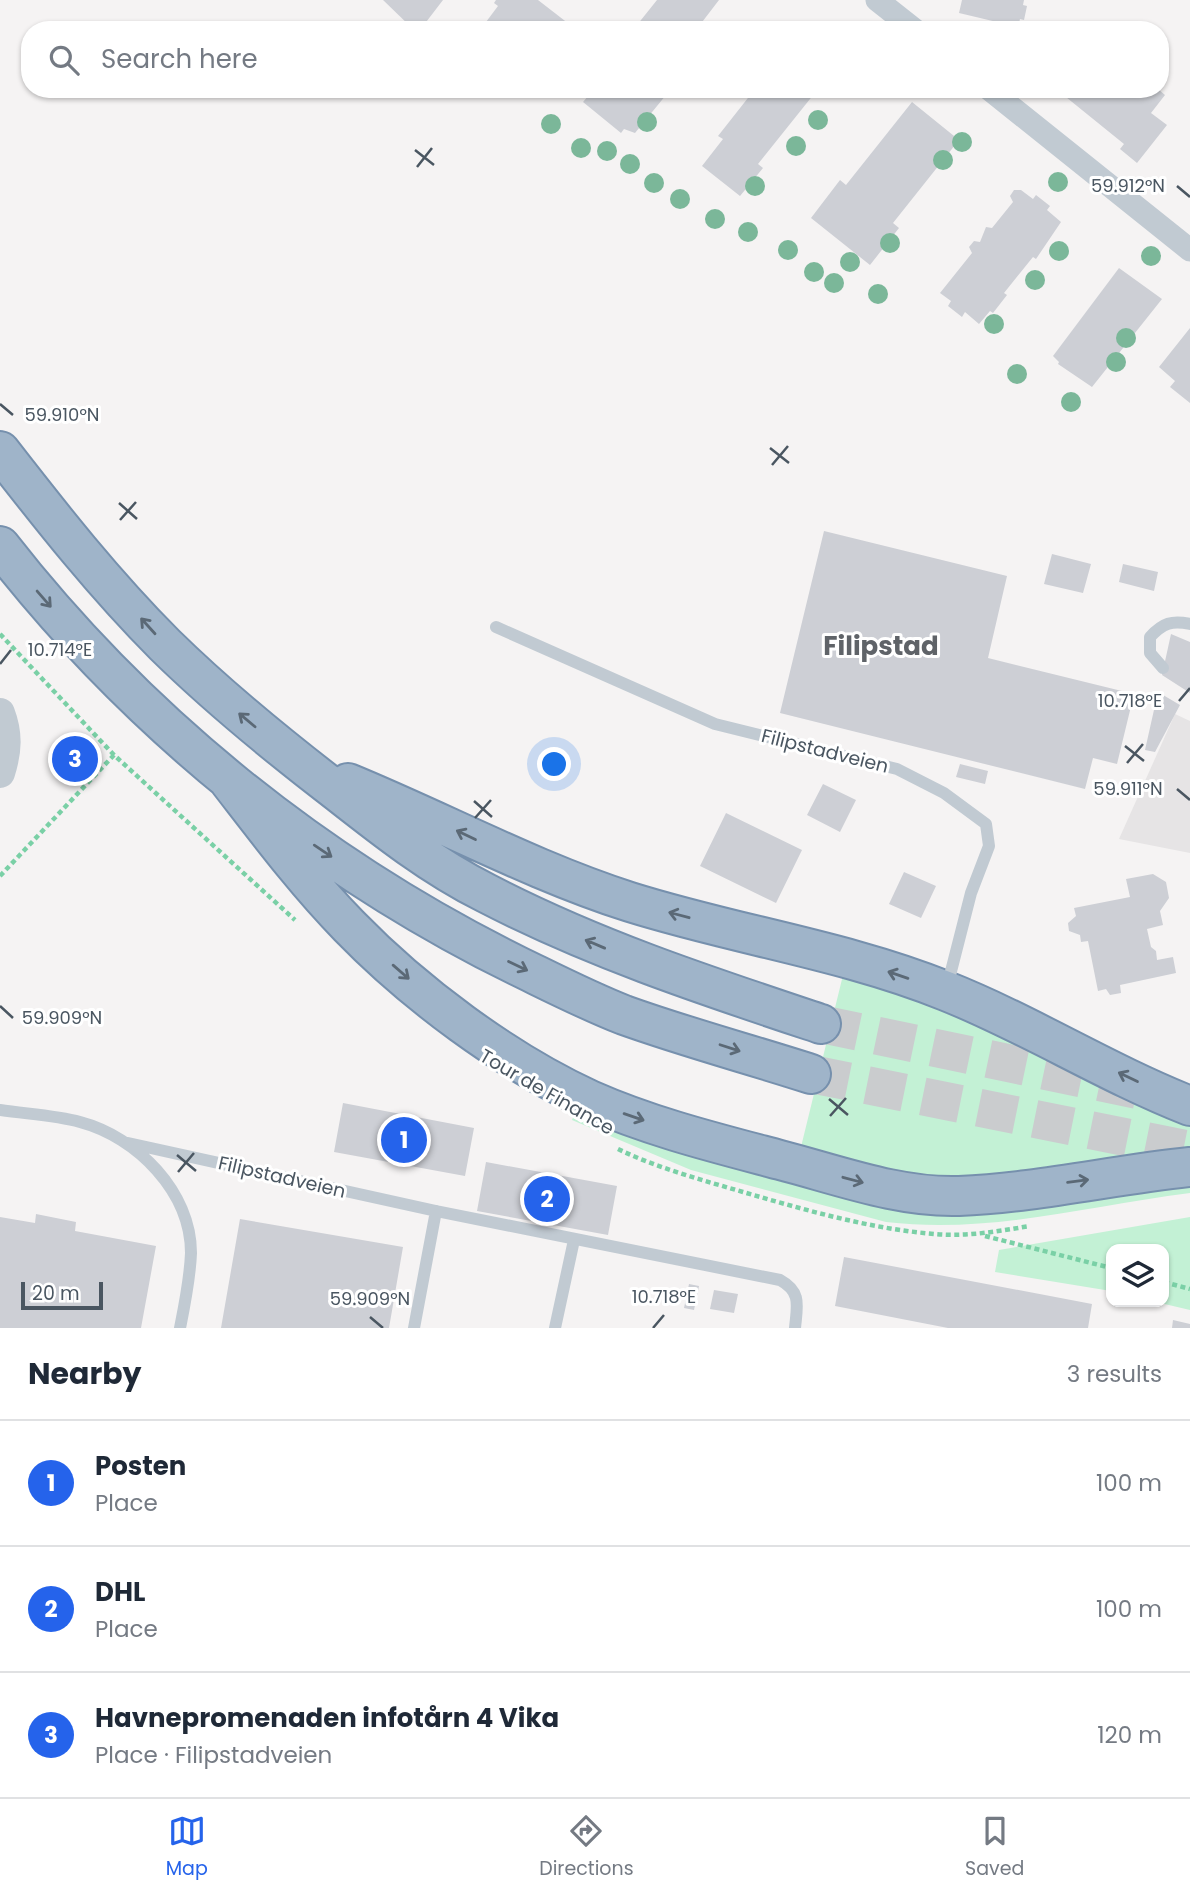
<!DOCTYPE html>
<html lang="en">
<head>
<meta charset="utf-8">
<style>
	:root { --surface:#fff; --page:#f6f6f7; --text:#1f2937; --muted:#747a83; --line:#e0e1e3; --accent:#2563eb }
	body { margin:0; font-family:Poppins,sans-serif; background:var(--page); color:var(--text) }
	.controls { position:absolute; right:21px; bottom:21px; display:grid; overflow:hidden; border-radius:14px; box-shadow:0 2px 5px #0004 }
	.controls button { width:63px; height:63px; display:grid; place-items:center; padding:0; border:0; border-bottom:2px solid var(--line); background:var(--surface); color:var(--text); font:35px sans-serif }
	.scale { position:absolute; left:21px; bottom:18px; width:82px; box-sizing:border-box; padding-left:7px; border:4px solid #4a5661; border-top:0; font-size:19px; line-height:24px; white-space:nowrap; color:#4a5661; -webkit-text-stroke:5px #fff; paint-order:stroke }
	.you { position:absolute; left:555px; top:765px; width:24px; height:24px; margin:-18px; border:5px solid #fff; border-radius:50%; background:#1a73e8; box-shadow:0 0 0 10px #1a73e833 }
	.badge { display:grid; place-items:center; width:46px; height:46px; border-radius:50%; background:var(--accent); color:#fff; font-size:23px; font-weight:700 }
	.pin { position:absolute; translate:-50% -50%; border:4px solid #fff; box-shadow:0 2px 7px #0006 }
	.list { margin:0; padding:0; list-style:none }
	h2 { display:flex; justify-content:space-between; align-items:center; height:91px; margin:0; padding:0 28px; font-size:30px }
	h2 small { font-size:23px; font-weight:400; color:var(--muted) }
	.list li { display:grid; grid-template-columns:46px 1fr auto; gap:21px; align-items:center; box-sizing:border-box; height:126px; padding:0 28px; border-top:2px solid var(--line) }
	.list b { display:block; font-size:26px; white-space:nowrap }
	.list p { margin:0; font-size:23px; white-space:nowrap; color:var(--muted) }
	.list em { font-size:23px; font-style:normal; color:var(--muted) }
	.icon { flex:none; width:38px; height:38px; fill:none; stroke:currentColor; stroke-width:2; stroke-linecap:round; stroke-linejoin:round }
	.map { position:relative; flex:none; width:1190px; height:1328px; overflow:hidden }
	.search { position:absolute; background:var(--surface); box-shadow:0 2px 5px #0004; left:21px; right:21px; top:21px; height:77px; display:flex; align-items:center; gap:18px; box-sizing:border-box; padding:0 24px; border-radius:28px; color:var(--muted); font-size:26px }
	.sheet { height:469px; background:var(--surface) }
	nav { display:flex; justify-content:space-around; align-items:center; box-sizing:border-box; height:98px; border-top:2px solid var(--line); background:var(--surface); font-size:19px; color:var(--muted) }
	nav a { display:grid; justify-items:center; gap:4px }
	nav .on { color:var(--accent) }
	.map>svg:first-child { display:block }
</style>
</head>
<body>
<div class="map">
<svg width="1190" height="1328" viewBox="0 0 1190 1328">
	<rect width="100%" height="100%" fill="#f5f3f3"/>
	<path fill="#e6e4e5" d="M1175 714 1190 721V853L1119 839Z"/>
	<path fill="#c3f1d5" d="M844 971 917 991 1190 1114V1154L956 1182 899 1177 800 1151Z
		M577 1108 850 1193 1190 1180V1193C1086 1206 992 1234 886 1222L691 1170 572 1120Z
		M1190 1217V1310L1156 1302H1164V1249H1111V1291L995 1272 999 1250Z"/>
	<path fill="#cdcfd5" d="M383 0H443L420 30H414Z
		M496 0H538L569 24 566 28 568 30H480L498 6 494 3Z
		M657 0H719L696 30H633Z
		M962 0H1024L1023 5 1027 6 1024 20 1020 19 1018 27 959 13Z
		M594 89H659L666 95 635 133 624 129 621 133 583 102Z
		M755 89H818L758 164 763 168 740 196 702 166 723 139 718 136Z
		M1056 89H1158L1165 95 1151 113 1167 125 1137 163 1120 149 1124 144Z
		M912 102 959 140 893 223 899 228 870 265 811 218 840 180 846 185Z
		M1014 190H1021L1033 199 1036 195 1050 206 1047 210 1061 222 1036 259 1033 257 1004 293 1007 295 993 313 990 311 979 324 965 312 962 317 948 306 951 301 940 293 972 253 969 247 974 241 980 242 986 227 992 228 1013 202 1010 196Z
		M1119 268 1162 299 1092 387 1058 364 1059 362 1053 356Z
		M1190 328V403L1170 387 1175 381 1159 367Z
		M824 531 1007 576 988 658 1134 694 1117 764 1093 758 1085 789 780 713Z
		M1052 554 1091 564 1083 593 1044 584Z
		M1123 564 1158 572 1154 591 1119 582Z
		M1171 634 1190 642V693L1162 675Z
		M1158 692 1180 705 1155 752 1145 750Z
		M74 752 82 759 75 767 67 760Z
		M960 764 988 771 985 784 956 777Z
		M823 784 856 800 840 832 807 815Z
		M726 813 802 850 776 903 700 866Z
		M904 872 936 886 921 918 889 904Z
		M1153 874 1166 882 1169 898 1160 911 1163 925 1147 929 1151 947 1156 951 1157 960 1173 957 1176 973 1120 985 1121 993 1110 995 1106 989 1098 991 1088 941 1081 942 1080 935 1069 931 1068 923 1076 916 1074 908 1130 897 1126 879Z
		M343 1103 474 1128 465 1176 334 1152Z
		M486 1162 617 1186 608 1235 477 1211Z
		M36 1214 76 1222 75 1231 156 1246 141 1328H0V1217L35 1223Z
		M240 1219 403 1247 389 1328H221Z
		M844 1257 1092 1304 1088 1328H948L835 1306Z
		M689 1284 699 1286 694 1310 684 1308Z
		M714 1290 738 1294 734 1313 710 1309Z
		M1173 1320 1190 1324V1328H1172Z"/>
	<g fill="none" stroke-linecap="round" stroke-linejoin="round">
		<path stroke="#caccce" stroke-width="38" stroke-dasharray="38 19" stroke-linecap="butt" d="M821 1024 1137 1090
			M811 1074 1190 1150"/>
		<g stroke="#7690ad" stroke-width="42">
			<path id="trunk" d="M0 451C52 518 105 585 165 645 219 698 278 746 338 792 385 829 432 866 486 893 594 949 707 986 821 1024
				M0 546C138 723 317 867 518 966 553 983 588 1001 624 1015 685 1037 749 1054 811 1074
				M229 781C267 830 305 881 349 926 414 993 505 1061 590 1100 651 1127 716 1143 780 1160 838 1175 899 1198 959 1196 1036 1193 1113 1175 1190 1167
				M348 783C443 822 533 871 630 902 735 935 844 950 946 991 1029 1024 1106 1073 1190 1106"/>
		</g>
		<path stroke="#7ad0a6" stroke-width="4.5" stroke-dasharray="5 3.5" stroke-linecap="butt" d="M0 634 114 755 295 920
			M0 876 114 755
			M618 1149C657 1168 702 1180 743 1192 805 1210 871 1229 935 1234 968 1237 999 1231 1030 1226
			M985 1236 1111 1268
			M1164 1282 1190 1289"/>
		<path stroke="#c1cad2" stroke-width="12" d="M496 627 715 724 897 769 944 793 986 824 989 846 971 893 947 987
			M1163 668 1150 653V637C1163 623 1172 620 1190 624
			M0 1110C26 1114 55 1115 80 1122 137 1137 191 1192 191 1253 190 1279 185 1303 180 1328
			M128 1143 436 1211 780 1280C802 1292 797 1306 795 1328
			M414 1328 436 1211
			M555 1328 574 1240"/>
		<path stroke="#c1cad2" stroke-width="23" d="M877 0 915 30
			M989 89 1190 250"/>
		<path stroke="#c1cad2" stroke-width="30" d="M0 713C8 734 7 751 0 773"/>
		<use href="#trunk" stroke="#9fb4c9" stroke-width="38"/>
	</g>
	<g fill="#7bb799">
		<circle cx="818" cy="120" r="10"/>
		<circle cx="647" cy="122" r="10"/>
		<circle cx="551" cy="124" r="10"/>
		<circle cx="962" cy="142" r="10"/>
		<circle cx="796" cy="146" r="10"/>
		<circle cx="581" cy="148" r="10"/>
		<circle cx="607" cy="151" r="10"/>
		<circle cx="943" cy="160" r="10"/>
		<circle cx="630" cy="164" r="10"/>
		<circle cx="1058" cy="182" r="10"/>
		<circle cx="654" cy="183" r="10"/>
		<circle cx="755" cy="186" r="10"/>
		<circle cx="680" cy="199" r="10"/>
		<circle cx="715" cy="219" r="10"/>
		<circle cx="748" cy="232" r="10"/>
		<circle cx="890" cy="243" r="10"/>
		<circle cx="788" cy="250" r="10"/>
		<circle cx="1059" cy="251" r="10"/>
		<circle cx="1151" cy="256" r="10"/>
		<circle cx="850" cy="262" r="10"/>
		<circle cx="814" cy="272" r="10"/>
		<circle cx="1035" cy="280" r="10"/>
		<circle cx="834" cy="283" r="10"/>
		<circle cx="878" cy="294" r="10"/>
		<circle cx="994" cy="324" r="10"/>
		<circle cx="1126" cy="338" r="10"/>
		<circle cx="1116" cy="362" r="10"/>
		<circle cx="1017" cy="374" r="10"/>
		<circle cx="1071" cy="402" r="10"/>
	</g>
	<defs><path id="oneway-shaft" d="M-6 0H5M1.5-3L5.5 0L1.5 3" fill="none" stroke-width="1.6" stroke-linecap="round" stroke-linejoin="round" transform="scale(1.75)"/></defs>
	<g stroke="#5b6976">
		<use href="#oneway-shaft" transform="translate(44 599) rotate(49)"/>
		<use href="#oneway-shaft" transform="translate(148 626) rotate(-132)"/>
		<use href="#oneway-shaft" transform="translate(247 720) rotate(-140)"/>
		<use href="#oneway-shaft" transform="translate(466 835) rotate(-154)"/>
		<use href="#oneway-shaft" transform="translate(323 851) rotate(34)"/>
		<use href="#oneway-shaft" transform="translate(679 915) rotate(-165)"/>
		<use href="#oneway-shaft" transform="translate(595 944) rotate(-157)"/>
		<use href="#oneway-shaft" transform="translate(518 966) rotate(26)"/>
		<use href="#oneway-shaft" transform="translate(401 972) rotate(41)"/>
		<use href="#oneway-shaft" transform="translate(898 975) rotate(-161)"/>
		<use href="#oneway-shaft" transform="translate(730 1048) rotate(18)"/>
		<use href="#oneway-shaft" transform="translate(1128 1077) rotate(-154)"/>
		<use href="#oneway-shaft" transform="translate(634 1117) rotate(19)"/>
		<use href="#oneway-shaft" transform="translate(853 1180) rotate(15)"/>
		<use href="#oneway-shaft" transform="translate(1078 1181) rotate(-7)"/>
	</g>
	<path fill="none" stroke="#4a5661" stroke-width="2.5" d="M415 150 434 165M417 167 432 148M1177 186 1190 197M0 404 13 415M770 448 789 463M772 465 788 446M119 503 137 519M120 520 136 502M0 664 11 650M1179 701 1190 688M1125 746 1144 761M1127 763 1143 744M1177 789 1190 800M474 801 492 817M475 818 491 800M0 1006 13 1018M829 1099 848 1115M830 1116 846 1098M177 1155 196 1171M178 1172 194 1153M370 1317 383 1328M653 1328 664 1315"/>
	<g text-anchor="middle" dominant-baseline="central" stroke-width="6" stroke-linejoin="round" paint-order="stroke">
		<g font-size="19" fill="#4a5661" stroke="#fff">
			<text transform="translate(825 751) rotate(14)">Filipstadveien</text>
			<text transform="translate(547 1092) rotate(30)">Tour de Finance</text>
			<text transform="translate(282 1177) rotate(13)">Filipstadveien</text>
		</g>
		<g font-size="26" font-weight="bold" fill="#5f6368" stroke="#fff">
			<text x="881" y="646">Filipstad</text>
		</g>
	</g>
	<g font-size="18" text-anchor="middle" fill="#4a5661" stroke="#fff" stroke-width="6" stroke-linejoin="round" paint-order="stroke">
		<text x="1128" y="192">59.912°N</text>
		<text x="62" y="421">59.910°N</text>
		<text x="60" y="656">10.714°E</text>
		<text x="1130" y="707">10.718°E</text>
		<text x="1128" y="795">59.911°N</text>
		<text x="62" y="1024">59.909°N</text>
		<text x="664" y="1303">10.718°E</text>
		<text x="370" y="1305">59.909°N</text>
	</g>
</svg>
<div class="controls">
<button><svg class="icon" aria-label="layers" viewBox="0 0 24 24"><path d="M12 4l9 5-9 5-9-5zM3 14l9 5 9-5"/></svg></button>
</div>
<div class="scale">20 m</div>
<div class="you"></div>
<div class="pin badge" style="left:404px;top:1140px">1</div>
<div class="pin badge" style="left:547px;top:1199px">2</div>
<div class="pin badge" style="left:75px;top:759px">3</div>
<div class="search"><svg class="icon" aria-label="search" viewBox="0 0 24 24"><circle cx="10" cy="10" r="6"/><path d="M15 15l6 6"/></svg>Search here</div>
</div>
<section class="sheet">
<h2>Nearby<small>3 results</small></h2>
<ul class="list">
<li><span class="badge">1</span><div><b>Posten</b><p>Place</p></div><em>100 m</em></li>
<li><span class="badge">2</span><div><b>DHL</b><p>Place</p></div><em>100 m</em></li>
<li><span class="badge">3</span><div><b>Havnepromenaden infotårn 4 Vika</b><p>Place · Filipstadveien</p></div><em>120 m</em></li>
</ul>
</section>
<nav>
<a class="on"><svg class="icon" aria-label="map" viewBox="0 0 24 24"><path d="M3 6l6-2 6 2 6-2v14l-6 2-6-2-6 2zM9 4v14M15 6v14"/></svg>Map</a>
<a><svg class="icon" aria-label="directions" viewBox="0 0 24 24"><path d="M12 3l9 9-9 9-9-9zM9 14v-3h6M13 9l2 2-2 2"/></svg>Directions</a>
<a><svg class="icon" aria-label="saved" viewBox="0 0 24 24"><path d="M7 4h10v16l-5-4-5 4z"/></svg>Saved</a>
</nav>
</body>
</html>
